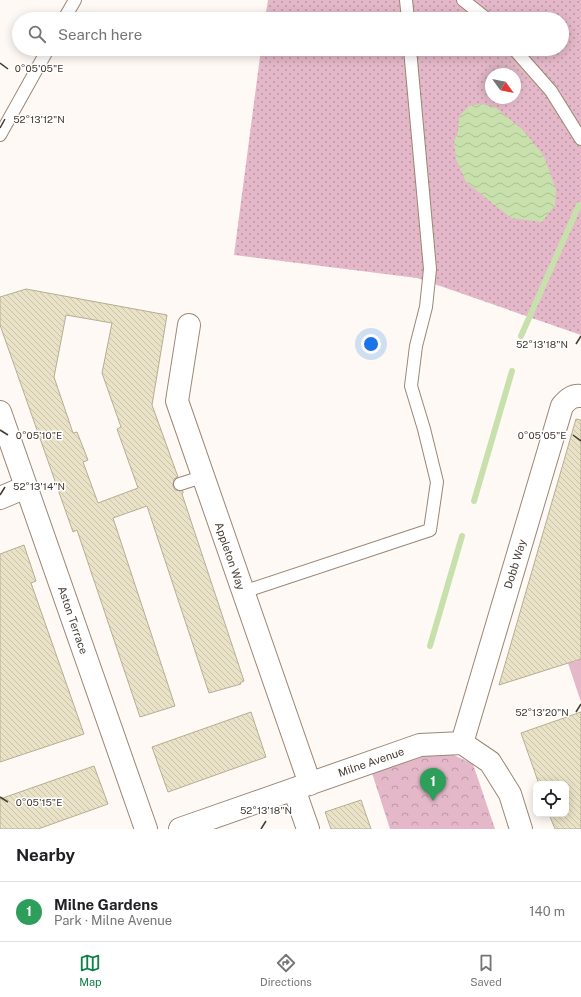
<!DOCTYPE html>
<html lang="en">
<head>
<meta charset="utf-8">
<style>
	:root { --surface:#fff; --page:#f2f2f2; --text:#202124; --muted:#757577; --line:#e0e0e0; --accent:#0b8043 }
	body { margin:0; font-family:"Public Sans",sans-serif; background:var(--page); color:var(--text) }
	.controls { position:absolute; right:12px; bottom:12px; display:grid; overflow:hidden; border-radius:8px; box-shadow:0 2px 10px #0003 }
	.controls button { width:36px; height:36px; display:grid; place-items:center; padding:0; border:0; border-bottom:1px solid var(--line); background:var(--surface); color:var(--text); font:20px sans-serif }
	.compass { position:absolute; left:485px; top:68px; width:36px; height:36px; border-radius:50%; background:var(--surface); box-shadow:0 2px 10px #0003; rotate:123deg }
	.you { position:absolute; left:371px; top:344px; width:14px; height:14px; margin:-10px; border:3px solid #fff; border-radius:50%; background:#1a73e8; box-shadow:0 0 0 6px #1a73e833 }
	.badge { display:grid; place-items:center; width:26px; height:26px; border-radius:50%; background:var(--accent); color:#fff; font-size:13px; font-weight:700 }
	.pin { position:absolute; translate:-50% -33px; filter:drop-shadow(0 1px 2px #0008) }
	.pin::after { content:''; position:absolute; top:21px; width:14px; height:12px; background:inherit; clip-path:polygon(0 0,100% 0,50% 100%) }
	.list { margin:0; padding:0; list-style:none }
	h2 { display:flex; justify-content:space-between; align-items:center; height:52px; margin:0; padding:0 16px; font-size:17px }
	h2 small { font-size:13px; font-weight:400; color:var(--muted) }
	.list li { display:grid; grid-template-columns:26px 1fr auto; gap:12px; align-items:center; box-sizing:border-box; height:60px; padding:0 16px; border-top:1px solid var(--line) }
	.list b { display:block; font-size:15px; white-space:nowrap }
	.list p { margin:0; font-size:13px; white-space:nowrap; color:var(--muted) }
	.list em { font-size:13px; font-style:normal; color:var(--muted) }
	.icon { flex:none; width:22px; height:22px; fill:none; stroke:currentColor; stroke-width:2; stroke-linecap:round; stroke-linejoin:round }
	.map { position:relative; flex:none; width:581px; height:829px; overflow:hidden }
	.search { position:absolute; background:var(--surface); box-shadow:0 2px 10px #0003; left:12px; right:12px; top:12px; height:44px; display:flex; align-items:center; gap:10px; box-sizing:border-box; padding:0 14px; border-radius:22px; color:var(--muted); font-size:15px }
	.sheet { height:112px; background:var(--surface) }
	nav { display:flex; justify-content:space-around; align-items:center; box-sizing:border-box; height:56px; border-top:1px solid var(--line); background:var(--surface); font-size:11px; color:var(--muted) }
	nav a { display:grid; justify-items:center; gap:2px }
	nav .on { color:var(--accent) }
	.map>svg:first-child { display:block }
</style>
</head>
<body>
<div class="map">
<svg width="581" height="829" viewBox="0 0 581 829">
	<defs>
		<pattern id="grass-dots" width="8" height="8" patternUnits="userSpaceOnUse"><rect width="8" height="8" fill="#e4b8c8"/><path d="M2 2h.1M6 6h.1" fill="none" stroke="#ba97a3" stroke-width="1.8" stroke-linecap="round"/></pattern>
		<pattern id="park-crowns" width="20" height="18" patternUnits="userSpaceOnUse"><rect width="20" height="18" fill="#e4b8c8"/><path d="M2 6a3 3 0 1 1 6 0M12 15a3 3 0 1 1 6 0" fill="none" stroke="#ba97a3"/></pattern>
		<pattern id="water-waves" width="16" height="10" patternUnits="userSpaceOnUse"><rect width="16" height="10" fill="#c8e0ac"/><path d="M0 5q4-4 8 0t8 0" fill="none" stroke="#adc194"/></pattern>
		<pattern id="building-back-hatch" width="6" height="6" patternUnits="userSpaceOnUse"><rect width="6" height="6" fill="#eae2c6"/><path d="M-1 5l2 2M0 0l6 6M5-1l2 2" fill="none" stroke="#cac3ab"/></pattern>
	</defs>
	<rect width="100%" height="100%" fill="#fef9f5"/>
	<path fill="url(#grass-dots)" fill-rule="evenodd" d="M268 0H581V335L417 278 234 255 261 49H562V19H265ZM491 74H515V98H491Z"/>
	<path fill="url(#park-crowns)" d="M443 750 473 764 495 829H390L372 773 385 766Z"/>
	<path fill="#e4b8c8" d="M581 646V702L568 663 577 661Z"/>
	<path fill="url(#water-waves)" d="M481 104 495 107 523 130 544 156 556 190 555 205 542 222 511 218 466 182 456 159 454 142 458 132 459 117 469 106Z"/>
	<g fill="none" stroke-linecap="round" stroke-linejoin="round">
		<path stroke="#c8e0ac" stroke-width="6" d="M521 336 579 205
			M474 501 512 371
			M430 646 462 536"/>
	</g>
	<path fill="url(#building-back-hatch)" stroke="#b5ae93" fill-rule="evenodd" d="M26 289 167 315 152 405 178 477 174 479 173 486 175 490 183 491V493L182 494 244 681 240 683 241 684 209 693 147 506 113 518 175 706 140 717 77 530 73 532 0 325V297ZM66 315 112 323 102 373 121 427 117 429 138 488 98 503 83 462 88 460 77 432 73 433 54 377Z
		M576 419 581 420V659L499 685Z
		M24 545 36 581 31 583 84 734 0 762V554Z
		M251 712 266 757 168 792 152 747Z
		M581 712V829H555L549 814H566V784H539L521 733Z
		M94 766 108 804 38 829H0V799Z
		M361 800 371 829H331L325 812Z"/>
	<g fill="none" stroke-linecap="round" stroke-linejoin="round">
		<g stroke="#9c8674" stroke-width="14">
			<path id="service" d="M406 0 408 19
				M463 0 487 19
				M64 19 75 0
				M514 49 551 91 581 139
				M0 135 48 49
				M180 484 202 477
				M252 589 430 530 437 482 424 429 411 386 416 346 426 307 430 269 410 49"/>
		</g>
		<g stroke="#9c8674" stroke-width="24">
			<path id="minor" d="M189 325 177 401 310 784
				M0 412 146 829
				M0 498 26 487
				M462 743 562 406C567 400 572 395 581 396
				M294 789 308 829
				M180 829 420 745 462 743 490 762 510 794 521 829"/>
		</g>
		<use href="#service" stroke="#fff" stroke-width="12"/>
		<use href="#minor" stroke="#fff" stroke-width="22"/>
	</g>
	<path fill="none" stroke="#433a32" stroke-width="1.5" d="M0 63 8 69M0 128 5 119M576 344 581 336M0 430 8 435M573 435 581 441M0 495 5 487M576 712 581 704M0 797 8 802M261 829 266 821"/>
	<g text-anchor="middle" dominant-baseline="central" stroke-width="3" stroke-linejoin="round" paint-order="stroke">
		<g font-size="11" fill="#433a32" stroke="#fff">
			<text transform="translate(230 556) rotate(71)">Appleton Way</text>
			<text transform="translate(515 564) rotate(-73)">Dobb Way</text>
			<text transform="translate(73 620) rotate(71)">Aston Terrace</text>
			<text transform="translate(371 762) rotate(-19)">Milne Avenue</text>
		</g>
	</g>
	<g font-size="10" text-anchor="middle" fill="#433a32" stroke="#fff" stroke-width="3" stroke-linejoin="round" paint-order="stroke">
		<text x="39" y="72">0°05'05"E</text>
		<text x="39" y="123">52°13'12"N</text>
		<text x="542" y="348">52°13'18"N</text>
		<text x="542" y="439">0°05'05"E</text>
		<text x="39" y="439">0°05'10"E</text>
		<text x="39" y="490">52°13'14"N</text>
		<text x="542" y="716">52°13'20"N</text>
		<text x="39" y="806">0°05'15"E</text>
		<text x="266" y="814">52°13'18"N</text>
	</g>
</svg>
<div class="controls">
<button><svg class="icon" aria-label="locate" viewBox="0 0 24 24"><circle cx="12" cy="12" r="6"/><path d="M12 2v4M12 18v4M2 12h4M18 12h4"/></svg></button>
</div>
<svg class="compass" viewBox="-18 -18 36 36"><path d="M0-13l5 13h-10z" fill="#e53935"/><path d="M0 13l5-13h-10z" fill="#757577"/></svg>
<div class="you"></div>
<div class="pin badge" style="left:433px;top:801px;background:#2e9e5b">1</div>
<div class="search"><svg class="icon" aria-label="search" viewBox="0 0 24 24"><circle cx="10" cy="10" r="6"/><path d="M15 15l6 6"/></svg>Search here</div>
</div>
<section class="sheet">
<h2>Nearby<small></small></h2>
<ul class="list">
<li><span class="badge" style="background:#2e9e5b">1</span><div><b>Milne Gardens</b><p>Park · Milne Avenue</p></div><em>140 m</em></li>
</ul>
</section>
<nav>
<a class="on"><svg class="icon" aria-label="map" viewBox="0 0 24 24"><path d="M3 6l6-2 6 2 6-2v14l-6 2-6-2-6 2zM9 4v14M15 6v14"/></svg>Map</a>
<a><svg class="icon" aria-label="directions" viewBox="0 0 24 24"><path d="M12 3l9 9-9 9-9-9zM9 14v-3h6M13 9l2 2-2 2"/></svg>Directions</a>
<a><svg class="icon" aria-label="saved" viewBox="0 0 24 24"><path d="M7 4h10v16l-5-4-5 4z"/></svg>Saved</a>
</nav>
</body>
</html>
